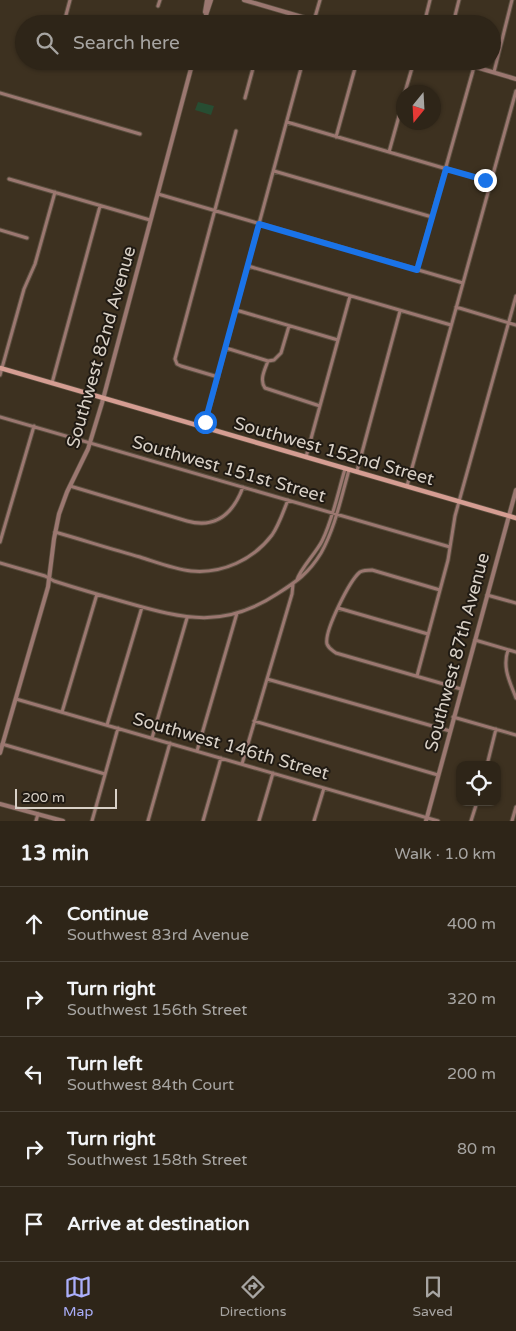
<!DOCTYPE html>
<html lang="en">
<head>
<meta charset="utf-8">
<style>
	:root { --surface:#2e2518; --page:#362d21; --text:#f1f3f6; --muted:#a7a5a2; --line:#494237; --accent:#abaffb }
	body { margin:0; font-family:"Varela Round",sans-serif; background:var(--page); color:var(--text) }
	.controls { position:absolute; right:15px; bottom:15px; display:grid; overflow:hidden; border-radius:10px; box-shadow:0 1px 4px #0004 }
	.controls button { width:45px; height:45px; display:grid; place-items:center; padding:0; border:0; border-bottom:1px solid var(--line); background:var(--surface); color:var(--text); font:25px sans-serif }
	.compass { position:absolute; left:396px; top:85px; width:45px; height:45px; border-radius:50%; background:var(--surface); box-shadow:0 1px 4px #0004; rotate:198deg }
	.scale { position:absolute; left:15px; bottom:12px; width:102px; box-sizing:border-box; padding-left:5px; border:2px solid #d9d1c7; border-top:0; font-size:14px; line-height:18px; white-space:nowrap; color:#d9d1c7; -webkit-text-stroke:4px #201a13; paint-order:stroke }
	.stop { position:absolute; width:15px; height:15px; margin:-11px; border:4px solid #1a73e8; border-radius:50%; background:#fff }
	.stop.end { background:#1a73e8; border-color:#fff; box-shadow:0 1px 5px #0008 }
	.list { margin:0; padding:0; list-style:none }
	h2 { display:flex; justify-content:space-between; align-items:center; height:65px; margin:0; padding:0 20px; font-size:21px }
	h2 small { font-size:16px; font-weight:400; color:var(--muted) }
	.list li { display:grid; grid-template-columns:32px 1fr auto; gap:15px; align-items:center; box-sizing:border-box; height:75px; padding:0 20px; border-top:1px solid var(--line) }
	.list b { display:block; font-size:19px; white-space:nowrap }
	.list p { margin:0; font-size:16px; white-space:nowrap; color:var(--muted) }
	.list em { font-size:16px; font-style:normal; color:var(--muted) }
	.icon { flex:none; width:28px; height:28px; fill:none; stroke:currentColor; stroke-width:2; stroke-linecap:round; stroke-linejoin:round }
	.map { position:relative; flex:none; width:516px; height:821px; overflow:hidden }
	.search { position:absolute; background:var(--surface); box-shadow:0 1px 4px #0004; left:15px; right:15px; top:15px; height:55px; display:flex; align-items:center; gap:12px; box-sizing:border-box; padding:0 18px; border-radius:28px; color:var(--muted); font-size:19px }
	.sheet { height:440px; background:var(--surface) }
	nav { display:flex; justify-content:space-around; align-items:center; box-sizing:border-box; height:70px; border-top:1px solid var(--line); background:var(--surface); font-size:14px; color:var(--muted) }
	nav a { display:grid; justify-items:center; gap:2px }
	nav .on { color:var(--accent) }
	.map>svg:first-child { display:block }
</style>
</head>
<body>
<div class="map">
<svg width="516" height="821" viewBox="0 0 516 821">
	<rect width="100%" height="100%" fill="#3d3120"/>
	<path fill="#274d32" d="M198 102 214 106 211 115 195 110Z"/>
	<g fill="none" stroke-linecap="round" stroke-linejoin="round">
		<g stroke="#594e3e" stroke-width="5">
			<path id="minor" d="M158 6 160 0
				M68 24 66 15 70 0
				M313 24 320 0
				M424 24 430 0
				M453 24 459 0
				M281 61 302 67
				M494 72 512 0
				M405 92 414 61
				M0 93 140 134
				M245 98 255 61
				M287 122 491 182
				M336 137 357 61
				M389 152 404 98
				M274 171 432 217
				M9 179 150 220
				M158 194 463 283
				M0 230 27 238
				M248 266 451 325
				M417 270 474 67
				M456 307 516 325
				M236 310 338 340
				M226 348 268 361 274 360 281 353 289 326
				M268 361C265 369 259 380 265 388L320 406
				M0 375 24 289 35 264 55 192
				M218 377 181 366 177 364 175 359 236 131
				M52 383 100 206
				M0 417 450 547
				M204 427 303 61
				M306 457 350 296
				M357 471 400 311
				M70 486 187 521C216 529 233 514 243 487
				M407 486 516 91
				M55 532C83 540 111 549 140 557 156 562 174 569 191 571 222 574 253 560 272 535 279 525 283 512 288 500
				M0 542 34 426
				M0 563 45 576 54 581C79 589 103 596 128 603 184 619 224 629 277 594 296 582 309 573 321 553 335 528 341 498 349 470
				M297 580C300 569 316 553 322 541 333 519 338 492 345 469
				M440 590 372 570C367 570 364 570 360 572 350 580 324 631 327 644 329 649 332 650 336 653L461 689
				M487 595 516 603
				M338 608 428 634
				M475 640 516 652
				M508 650C502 668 510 682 516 698
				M417 676 448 560 455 516 516 296
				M267 679 450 731
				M16 699 438 821
				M62 712 97 594
				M453 717 516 735
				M254 721 438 775
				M107 725 142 607
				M152 738 187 618
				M2 744 105 774
				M197 751 237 613
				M242 764 292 594 293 584
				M487 765 496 729
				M36 821 38 814
				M92 821 118 728
				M148 821 170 743
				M203 821 221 758
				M259 821 273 773
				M314 821 324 788
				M471 821 477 802
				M512 821 516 807"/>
		</g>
		<g stroke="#594e3e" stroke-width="5.5">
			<path id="tertiary" d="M244 0 326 24
				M205 12 207 0
				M203 24 211 0
				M455 61 516 79
				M0 753 48 587 54 539 59 514 67 492 88 449 102 403 193 61
				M0 804 63 821
				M426 821 516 490"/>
		</g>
		<g stroke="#594e3e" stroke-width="6">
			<path id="secondary" d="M0 368 516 518"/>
		</g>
		<use href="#minor" stroke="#9b7770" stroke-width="3"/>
		<use href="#tertiary" stroke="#9b7770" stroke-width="4"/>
		<use href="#secondary" stroke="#d59d92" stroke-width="4.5"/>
	</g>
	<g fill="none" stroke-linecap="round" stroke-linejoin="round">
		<path stroke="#1a73e8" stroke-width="6" d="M205 422 259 224 417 270 446 169 485 180"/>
	</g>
	<g text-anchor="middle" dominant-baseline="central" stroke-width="4" stroke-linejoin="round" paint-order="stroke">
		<g font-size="18" fill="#d9d1c7" stroke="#201a13">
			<text transform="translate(101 347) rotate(-74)">Southwest 82nd Avenue</text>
			<text transform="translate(334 451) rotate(16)">Southwest 152nd Street</text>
			<text transform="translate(229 469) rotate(16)">Southwest 151st Street</text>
			<text transform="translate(457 652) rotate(-75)">Southwest 87th Avenue</text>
			<text transform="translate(231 746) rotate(16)">Southwest 146th Street</text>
		</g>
	</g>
</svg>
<div class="controls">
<button><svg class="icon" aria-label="locate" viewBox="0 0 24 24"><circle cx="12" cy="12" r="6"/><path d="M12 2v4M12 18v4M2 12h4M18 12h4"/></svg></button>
</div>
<svg class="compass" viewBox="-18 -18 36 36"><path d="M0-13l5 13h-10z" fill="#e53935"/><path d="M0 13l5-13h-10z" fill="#a7a5a2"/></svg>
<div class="scale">200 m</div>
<div class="stop" style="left:205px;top:422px"></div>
<div class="stop end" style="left:485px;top:180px"></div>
<div class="search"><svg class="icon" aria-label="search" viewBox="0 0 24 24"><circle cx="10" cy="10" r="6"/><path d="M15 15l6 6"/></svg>Search here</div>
</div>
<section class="sheet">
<h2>13 min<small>Walk · 1.0 km</small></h2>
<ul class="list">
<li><svg class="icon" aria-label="ahead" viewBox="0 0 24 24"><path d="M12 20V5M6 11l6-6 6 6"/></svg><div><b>Continue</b><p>Southwest 83rd Avenue</p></div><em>400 m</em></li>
<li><svg class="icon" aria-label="right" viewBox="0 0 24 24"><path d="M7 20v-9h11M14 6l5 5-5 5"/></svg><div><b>Turn right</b><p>Southwest 156th Street</p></div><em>320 m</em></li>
<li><svg class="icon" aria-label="left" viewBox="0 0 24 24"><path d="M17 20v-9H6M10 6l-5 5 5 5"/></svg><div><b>Turn left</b><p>Southwest 84th Court</p></div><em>200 m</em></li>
<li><svg class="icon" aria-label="right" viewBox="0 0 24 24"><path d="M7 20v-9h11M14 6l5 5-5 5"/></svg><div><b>Turn right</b><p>Southwest 158th Street</p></div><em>80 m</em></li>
<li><svg class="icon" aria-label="arrive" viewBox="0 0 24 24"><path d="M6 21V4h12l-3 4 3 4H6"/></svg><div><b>Arrive at destination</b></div></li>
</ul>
</section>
<nav>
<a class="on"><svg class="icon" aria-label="map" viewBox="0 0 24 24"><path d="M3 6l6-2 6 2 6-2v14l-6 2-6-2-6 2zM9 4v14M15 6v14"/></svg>Map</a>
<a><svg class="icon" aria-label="directions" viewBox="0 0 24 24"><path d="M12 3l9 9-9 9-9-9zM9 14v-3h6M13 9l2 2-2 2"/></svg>Directions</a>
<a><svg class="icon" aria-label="saved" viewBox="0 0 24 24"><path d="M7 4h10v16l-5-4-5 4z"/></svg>Saved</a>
</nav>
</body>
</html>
